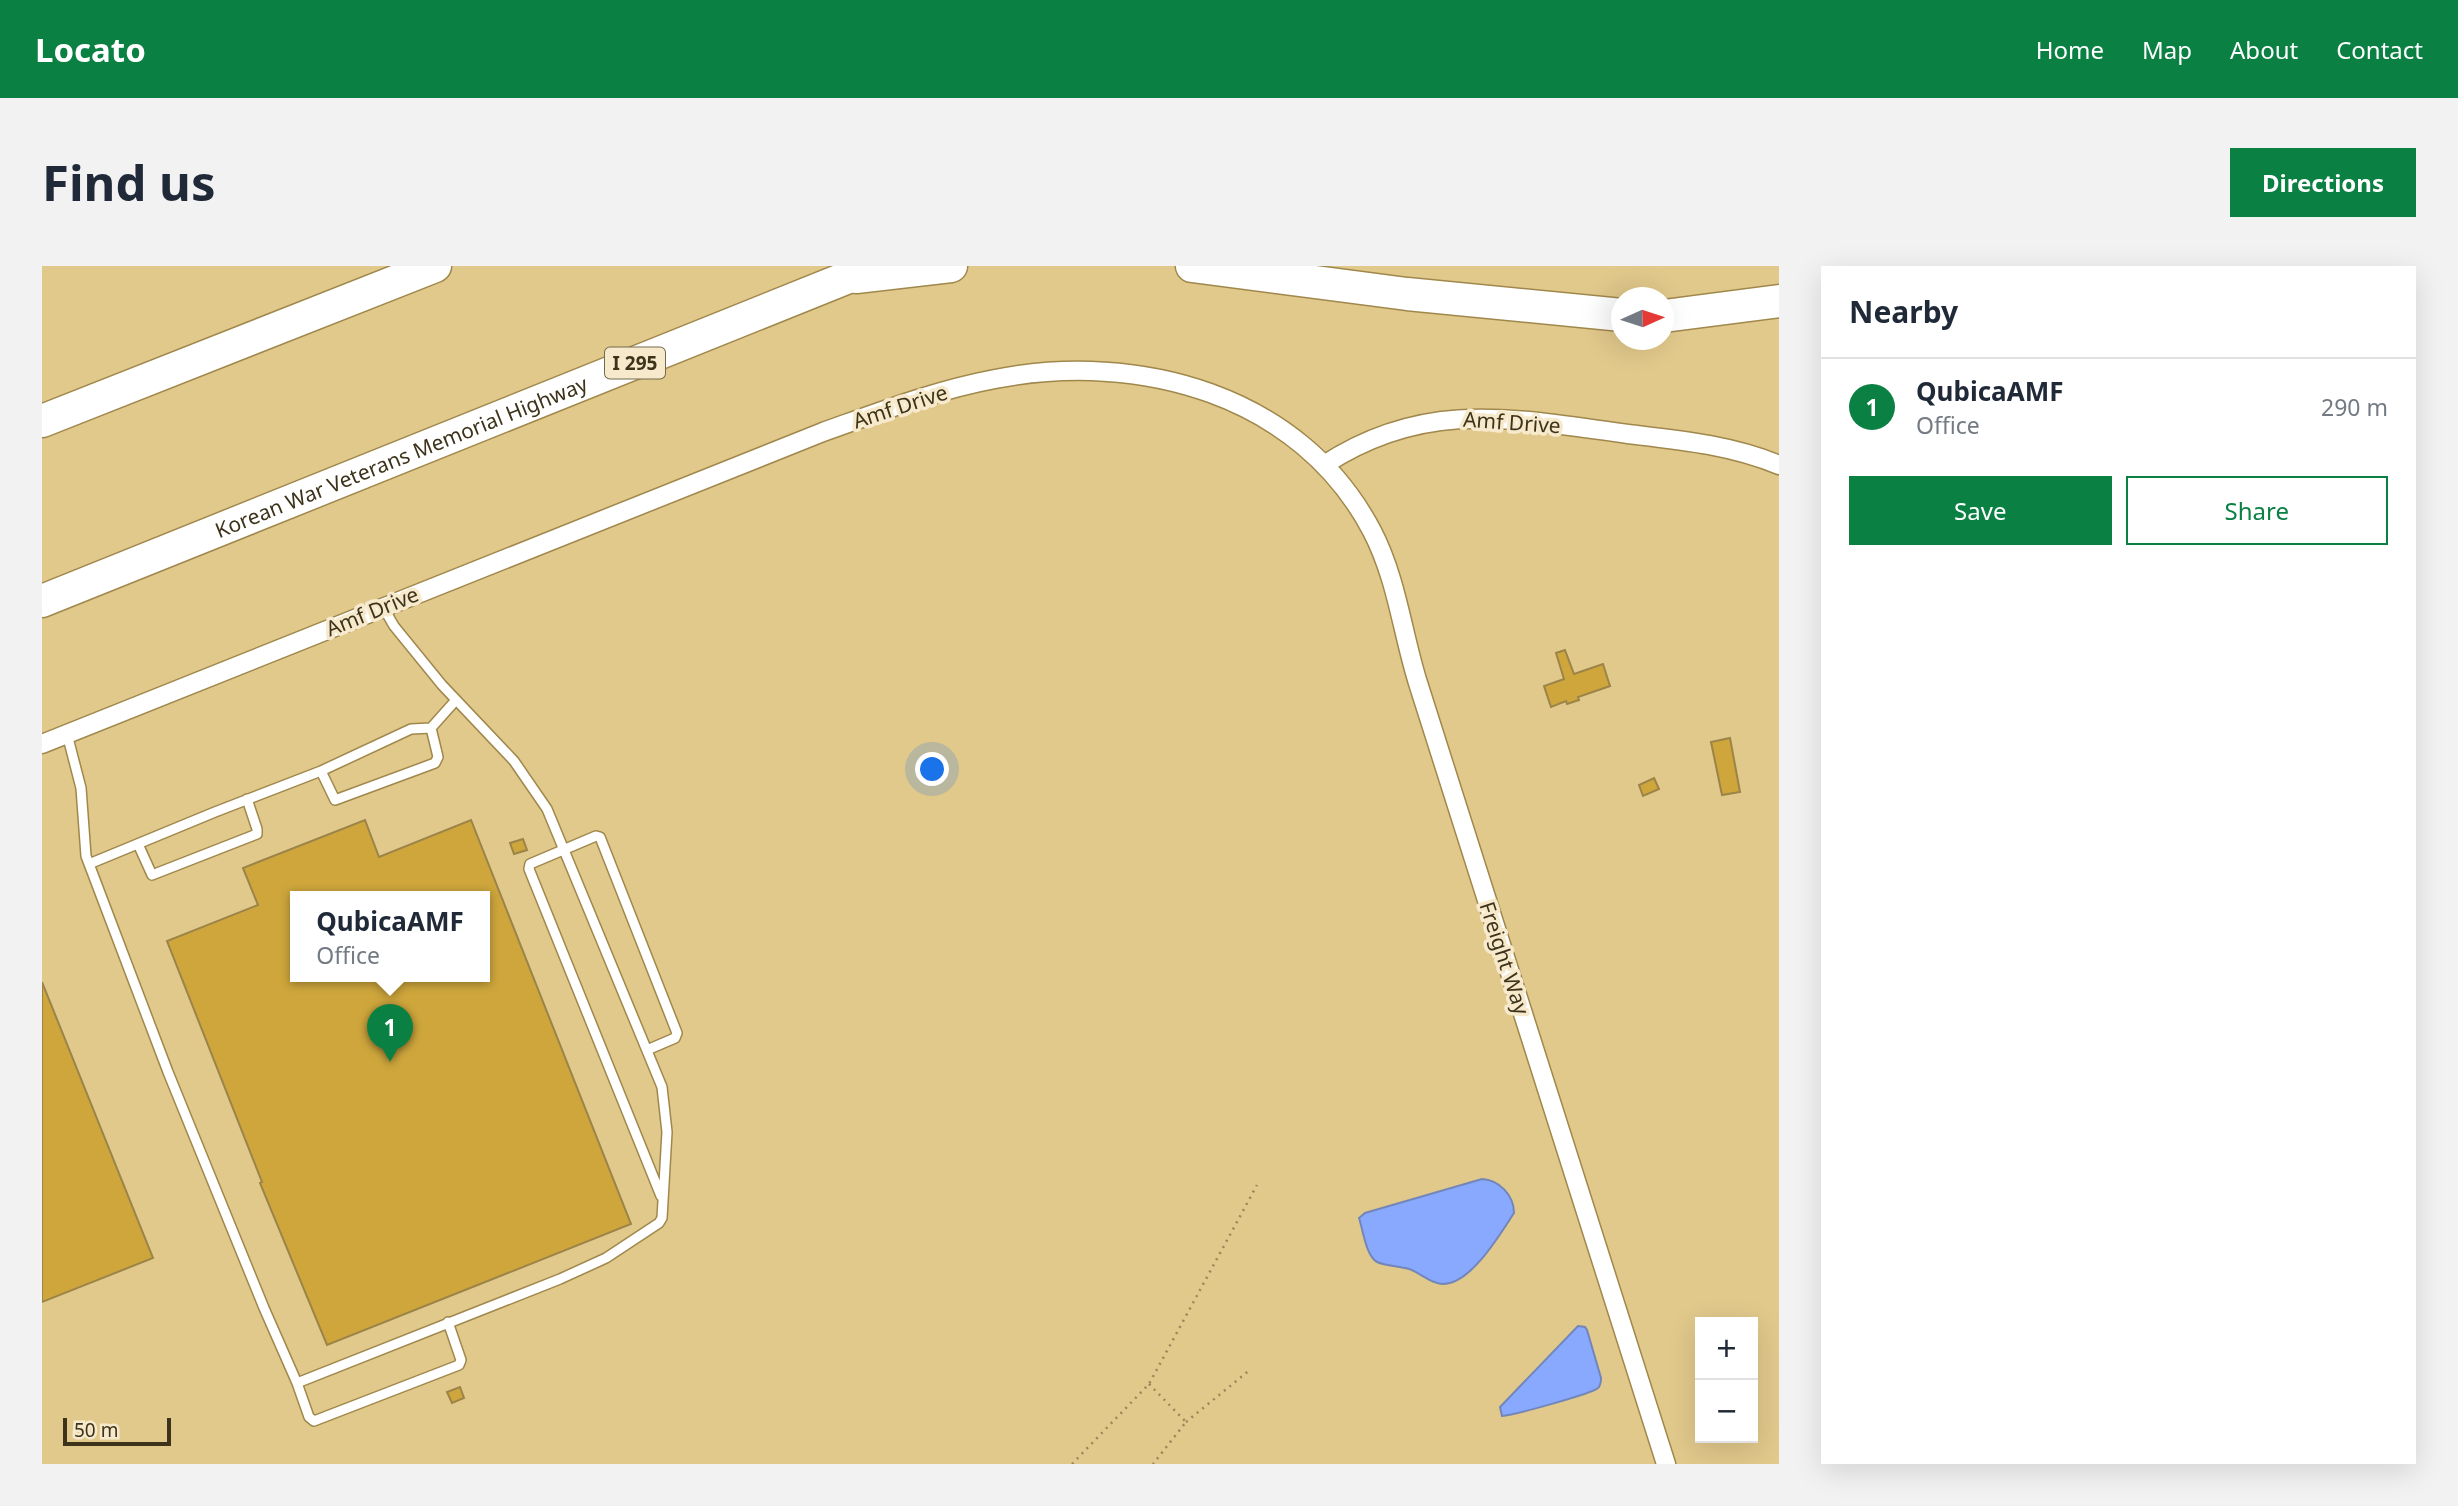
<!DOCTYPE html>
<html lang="en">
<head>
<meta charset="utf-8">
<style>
	:root { --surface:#fff; --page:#f2f2f3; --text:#1f2937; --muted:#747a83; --line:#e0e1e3; --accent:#0b8043 }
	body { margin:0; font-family:"Noto Sans",sans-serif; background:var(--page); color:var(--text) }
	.controls { position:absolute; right:21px; bottom:21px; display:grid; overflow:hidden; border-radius:0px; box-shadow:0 7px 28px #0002 }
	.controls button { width:63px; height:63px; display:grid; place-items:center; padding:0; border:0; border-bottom:2px solid var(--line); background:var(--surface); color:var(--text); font:35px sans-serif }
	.compass { position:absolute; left:1569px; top:21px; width:63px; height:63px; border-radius:50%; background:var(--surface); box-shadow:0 7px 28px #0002; rotate:87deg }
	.scale { position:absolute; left:21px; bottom:18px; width:108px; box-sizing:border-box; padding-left:7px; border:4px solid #3d331a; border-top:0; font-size:19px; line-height:24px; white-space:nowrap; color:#3d331a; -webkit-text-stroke:5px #f7eacc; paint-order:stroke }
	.you { position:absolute; left:891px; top:504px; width:24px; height:24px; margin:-18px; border:5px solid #fff; border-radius:50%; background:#1a73e8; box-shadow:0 0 0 10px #1a73e833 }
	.badge { display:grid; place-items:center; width:46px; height:46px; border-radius:50%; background:var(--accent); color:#fff; font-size:23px; font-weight:700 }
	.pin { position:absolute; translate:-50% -58px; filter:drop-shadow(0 2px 4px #0008) }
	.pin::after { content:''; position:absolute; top:37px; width:24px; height:21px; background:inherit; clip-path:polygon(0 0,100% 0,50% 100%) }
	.popup { position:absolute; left:248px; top:625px; width:200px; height:91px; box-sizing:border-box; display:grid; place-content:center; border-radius:0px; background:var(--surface); filter:drop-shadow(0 2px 5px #0005); font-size:23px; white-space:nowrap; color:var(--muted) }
	.popup b { font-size:26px; color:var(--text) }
	.popup::after { content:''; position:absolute; left:50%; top:100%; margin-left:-14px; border:14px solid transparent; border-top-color:var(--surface) }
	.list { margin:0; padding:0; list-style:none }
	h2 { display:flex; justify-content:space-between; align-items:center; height:91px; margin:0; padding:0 28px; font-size:30px }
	h2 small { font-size:23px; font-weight:400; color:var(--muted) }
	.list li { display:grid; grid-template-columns:46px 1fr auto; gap:21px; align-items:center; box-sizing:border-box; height:98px; padding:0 28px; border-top:2px solid var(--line) }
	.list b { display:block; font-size:26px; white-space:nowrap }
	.list p { margin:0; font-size:23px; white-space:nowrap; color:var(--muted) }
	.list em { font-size:23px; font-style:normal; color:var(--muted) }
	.actions { display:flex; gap:14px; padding:21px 28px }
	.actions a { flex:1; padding:16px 0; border:2px solid var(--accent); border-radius:0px; text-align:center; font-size:24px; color:var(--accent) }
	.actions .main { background:var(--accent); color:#fff }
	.map { position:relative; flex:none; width:1737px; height:1198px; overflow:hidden; border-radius:0px }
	header { display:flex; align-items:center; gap:42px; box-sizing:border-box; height:98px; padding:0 35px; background:var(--accent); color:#fff }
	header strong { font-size:33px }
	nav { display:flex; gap:38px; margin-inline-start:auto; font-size:24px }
	.intro { display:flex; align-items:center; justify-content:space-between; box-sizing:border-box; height:168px; padding:0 42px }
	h1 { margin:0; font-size:49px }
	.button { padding:18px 32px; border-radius:0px; background:var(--accent); color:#fff; font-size:24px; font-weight:700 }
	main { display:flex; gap:42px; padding:0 42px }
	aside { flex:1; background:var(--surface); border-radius:0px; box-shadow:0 7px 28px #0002 }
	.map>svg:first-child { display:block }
</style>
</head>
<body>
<header>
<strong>Locato</strong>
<nav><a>Home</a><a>Map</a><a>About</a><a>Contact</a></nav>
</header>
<div class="intro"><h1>Find us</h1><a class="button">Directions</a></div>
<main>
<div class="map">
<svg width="1737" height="1198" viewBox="0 0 1737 1198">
	<rect width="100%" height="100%" fill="#e1c88b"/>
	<path fill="#89a9ff" stroke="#7286ba" stroke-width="2" d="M1440 913C1457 914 1472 929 1472 947 1458 968 1429 1018 1401 1018 1389 1018 1379 1007 1367 1003 1357 1000 1344 1000 1335 996 1324 990 1321 964 1317 952L1323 947Z
		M1536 1060 1543 1061 1545 1064 1559 1112C1559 1116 1559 1119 1556 1122 1549 1128 1472 1149 1460 1150L1458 1141Z"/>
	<path fill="#cea63c" stroke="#9c8449" stroke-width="2" fill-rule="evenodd" d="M1523 384 1532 408 1561 398 1568 420 1536 431 1537 434 1525 438 1524 435 1509 441 1502 420 1522 413 1514 387Z
		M1688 472 1698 526 1680 529 1669 476Z
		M1612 512 1617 523 1601 530 1597 519Z
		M323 554 337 591 429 554 589 958 285 1079 218 917 220 916 125 675 216 639 201 602ZM254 630H443V710H254Z
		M481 573 485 584 472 588 468 577Z
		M0 716 111 992 0 1036Z
		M418 1121 422 1132 410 1137 405 1126Z"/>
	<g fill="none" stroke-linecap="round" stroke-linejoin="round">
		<g stroke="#a0884c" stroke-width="12">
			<path id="lane" d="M25 468 39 522 44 590 126 806 222 1042 255 1117 518 1013 564 992 617 957 620 952 625 866 620 821 505 543 472 495 400 419 352 360 341 341
				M279 505 293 534 393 497 396 491 389 462
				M96 578 110 609 215 568V563L205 533
				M47 598 173 546 279 505 369 463 389 462 414 434
				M605 784 633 772 635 767 558 571 554 570 488 598 487 603 619 930
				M255 1117 267 1151 272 1155 417 1099 419 1094 406 1056"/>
		</g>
		<g stroke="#a0884c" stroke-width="21">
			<path id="street" d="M1282 199C1384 132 1473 153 1586 168 1637 174 1689 179 1737 199
				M0 478 781 166C837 146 894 124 953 113 1097 85 1258 128 1330 265 1355 313 1360 366 1376 417L1624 1198"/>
		</g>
		<g stroke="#a0884c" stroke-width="35">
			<g id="highway">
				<path d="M1150 0 1365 28 1580 49"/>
				<path d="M814 11 909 0"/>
				<path d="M1622 50 1737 35"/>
				<path d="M0 155 393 0"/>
				<path id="s1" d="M0 335 834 0"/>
			</g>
		</g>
		<path stroke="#998659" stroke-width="2.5" stroke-dasharray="2 5" stroke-linecap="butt" d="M1107 1118 1144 1156 1111 1198
			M1144 1156 1209 1103
			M1030 1198 1107 1118 1215 919"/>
		<use href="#lane" stroke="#fff" stroke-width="9"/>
		<use href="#street" stroke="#fff" stroke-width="18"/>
		<use href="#highway" stroke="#fff" stroke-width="32"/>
	</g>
	<g text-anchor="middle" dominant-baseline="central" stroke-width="7" stroke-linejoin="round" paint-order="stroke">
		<rect fill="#f7eacc" stroke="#756a4f" stroke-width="2" x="563" y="81.5" width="60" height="31" rx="5"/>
		<g font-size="19" font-weight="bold" fill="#3d331a">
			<text x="593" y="97">I 295</text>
		</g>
		<g font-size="21" fill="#3d331a" stroke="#f7eacc">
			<text transform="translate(858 140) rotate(-18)">Amf Drive</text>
			<text transform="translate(1470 156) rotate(4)">Amf Drive</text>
			<text stroke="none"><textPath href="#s1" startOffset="387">Korean War Veterans Memorial Highway</textPath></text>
			<text transform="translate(330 345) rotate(-22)">Amf Drive</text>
			<text transform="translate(1463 692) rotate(72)">Freight Way</text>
		</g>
	</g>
</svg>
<div class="controls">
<button>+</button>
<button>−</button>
</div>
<svg class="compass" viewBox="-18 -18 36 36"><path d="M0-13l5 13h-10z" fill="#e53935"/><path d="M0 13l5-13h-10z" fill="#747a83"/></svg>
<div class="scale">50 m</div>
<div class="you"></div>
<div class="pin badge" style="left:348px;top:796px">1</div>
<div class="popup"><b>QubicaAMF</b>Office</div>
</div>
<aside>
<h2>Nearby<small></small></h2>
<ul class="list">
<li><span class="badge">1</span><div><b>QubicaAMF</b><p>Office</p></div><em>290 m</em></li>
</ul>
<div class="actions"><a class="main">Save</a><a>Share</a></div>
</aside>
</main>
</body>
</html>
